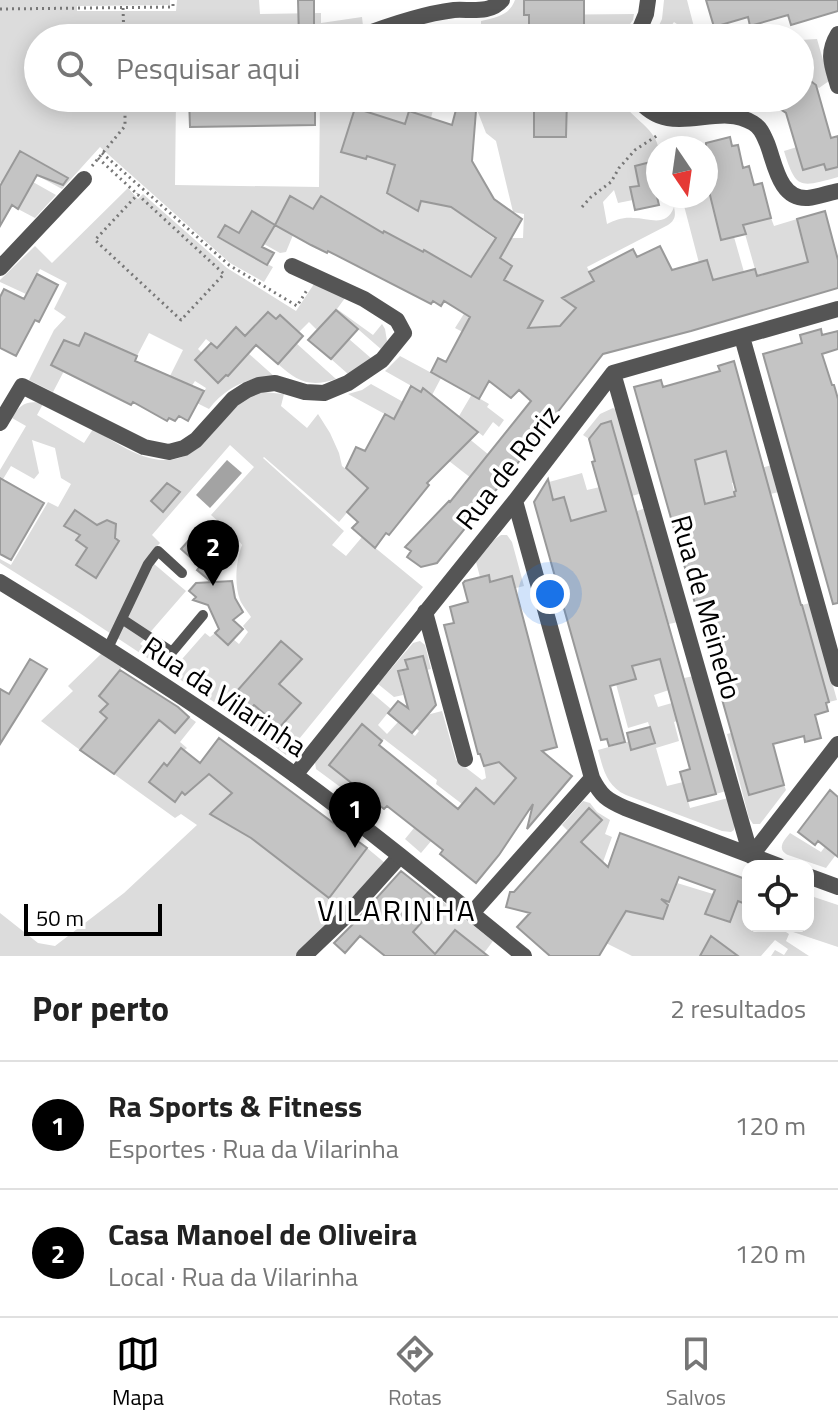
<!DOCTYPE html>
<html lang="pt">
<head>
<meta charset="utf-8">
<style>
	:root { --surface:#fff; --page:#f6f6f6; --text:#222; --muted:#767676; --line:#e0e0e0; --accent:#000 }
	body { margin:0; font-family:"Titillium Web",sans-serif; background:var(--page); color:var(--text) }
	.controls { position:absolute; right:24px; bottom:24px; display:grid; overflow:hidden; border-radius:16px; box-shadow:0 4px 20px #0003 }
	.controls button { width:72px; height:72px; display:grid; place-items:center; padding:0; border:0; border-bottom:2px solid var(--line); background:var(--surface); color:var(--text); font:40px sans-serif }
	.compass { position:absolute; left:646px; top:136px; width:72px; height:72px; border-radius:50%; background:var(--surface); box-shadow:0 4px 20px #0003; rotate:167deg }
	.scale { position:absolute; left:24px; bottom:20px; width:138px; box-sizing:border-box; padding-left:8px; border:4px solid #000; border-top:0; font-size:22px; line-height:28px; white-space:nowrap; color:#000; -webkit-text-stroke:6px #fff; paint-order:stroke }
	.you { position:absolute; left:550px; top:594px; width:28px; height:28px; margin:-20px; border:6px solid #fff; border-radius:50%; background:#1a73e8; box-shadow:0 0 0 12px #1a73e833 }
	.badge { display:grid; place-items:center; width:52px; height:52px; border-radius:50%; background:var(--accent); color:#fff; font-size:26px; font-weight:700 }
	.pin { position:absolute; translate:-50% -66px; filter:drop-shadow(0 2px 4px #0008) }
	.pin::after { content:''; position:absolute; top:42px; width:28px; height:24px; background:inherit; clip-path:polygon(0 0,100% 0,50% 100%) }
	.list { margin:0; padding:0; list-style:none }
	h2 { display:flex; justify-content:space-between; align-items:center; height:104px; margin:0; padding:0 32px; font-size:34px }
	h2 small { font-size:26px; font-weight:400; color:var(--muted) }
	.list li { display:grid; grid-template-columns:52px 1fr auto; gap:24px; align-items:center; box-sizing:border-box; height:128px; padding:0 32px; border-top:2px solid var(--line) }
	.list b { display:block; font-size:30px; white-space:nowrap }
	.list p { margin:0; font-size:26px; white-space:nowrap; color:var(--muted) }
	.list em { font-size:26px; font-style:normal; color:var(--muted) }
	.icon { flex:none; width:44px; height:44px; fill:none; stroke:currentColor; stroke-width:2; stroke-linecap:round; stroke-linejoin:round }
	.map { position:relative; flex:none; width:838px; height:956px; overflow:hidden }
	.search { position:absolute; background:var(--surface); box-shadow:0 4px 20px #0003; left:24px; right:24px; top:24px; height:88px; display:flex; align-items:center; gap:20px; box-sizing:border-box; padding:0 28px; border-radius:44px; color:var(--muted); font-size:30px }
	.sheet { height:360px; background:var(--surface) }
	nav { display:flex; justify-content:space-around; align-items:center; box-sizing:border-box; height:112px; border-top:2px solid var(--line); background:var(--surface); font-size:22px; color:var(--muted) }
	nav a { display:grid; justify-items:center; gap:4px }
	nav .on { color:var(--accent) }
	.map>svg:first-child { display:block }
</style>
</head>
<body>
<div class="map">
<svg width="838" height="956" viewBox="0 0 838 956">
	<rect width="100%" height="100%" fill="#fff"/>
	<path fill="#dcdcdc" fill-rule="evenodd" d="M0 0H170V5L77 6V11H176L177 0H259L260 14 321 13V23L362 17 363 26 331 38H321L320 30 260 31V38H38V98H176L175 185 319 187 320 98H436L431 118 409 111 404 128 379 116 356 109 341 152 365 159 367 156 395 165 387 193 418 210 422 198 434 204 451 207 506 247 511 238H523L524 214 513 212 496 141 486 133 476 107 481 98H620C629 117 653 126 658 146 659 150 658 160 658 166L656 161 635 166 639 186 630 188 633 200 618 203 614 190 603 202 607 224C615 220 624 217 633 218 650 218 666 228 674 207 676 216 675 220 668 225L587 267 594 281 563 298 576 308 547 339 482 342 455 328 467 309 504 280 512 266 487 251 471 277 424 251 416 263 401 240 384 231 377 243 327 216 335 204 321 196 313 209 290 197 275 224 293 235 286 252 280 253 264 244 275 225 252 212 239 233 225 225 218 238 273 267 264 282 230 263 100 147 62 189 40 177 46 165 21 151 1 183 0 182Z
		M515 0H524V15L634 14 633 20 620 38H481V21C496 17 509 16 515 0Z
		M664 0H687L694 27 702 38H697L674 22 662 38H653L662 19Z
		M817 39 829 81 819 88 800 73V40Z
		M797 147 803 170 819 166 823 161 826 170 838 167V177C801 187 796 191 784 151Z
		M33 182 56 195 35 218 18 209Z
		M128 188 138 199 143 194 227 268 296 311 314 284 345 298 337 309 373 335 382 324 385 329 387 341 382 350 336 310 317 330 309 322 299 332 280 315 263 333 255 326 245 336 235 328 217 348 206 339 198 349 202 353 195 361 218 383 226 375 228 376 248 353 275 377C249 376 225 388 209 409L197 403 206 388 195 381 185 396 165 386 183 350 149 333 137 356 124 350 116 364 100 340 85 333 79 346 64 340 51 364 64 371 53 392 29 380 54 330 66 317 54 309 67 283 40 269 26 294 0 282V280L35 246 52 263Z
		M711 190 714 213 722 240 733 237 731 228 771 218 774 226 797 219 808 262 757 276 745 234 734 237 744 272 713 280 699 263 682 198 706 196V191Z
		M349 339 372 359 348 374 331 359Z
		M296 343 336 379C309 388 297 381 278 364Z
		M400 356 441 378 431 397 385 371Z
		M371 384 414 408 405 425 348 394 362 390Z
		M263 392 284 394 281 406 307 428 318 414 330 433 339 453 342 466 368 488 339 522 264 457 263 458 344 531 332 545 346 556 362 537 423 587 286 755 217 704 78 612 0 563V559L11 565 48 502 58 507 71 484 61 478 55 448 32 440 39 473 34 479 11 466 0 484V470L26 426 12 418C18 405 29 399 43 404L37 415 84 443 93 429C122 446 158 474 192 452 206 444 216 428 227 416 238 404 248 395 263 392ZM230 445 254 467 211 515 237 538 242 545C236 561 234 584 240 600 242 605 248 612 251 617L243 626 248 632 239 644 233 639 228 644 215 633 210 637 205 633 175 667 140 644 186 591 147 558 160 543 152 535Z
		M472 394 489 404 487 407 504 420 499 427 493 422 483 436 469 425 461 433 452 428Z
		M613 408 617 410 642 493 632 496 601 424 589 439 583 435 600 414Z
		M467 437 489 455 471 478 449 461Z
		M726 451 732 476 772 465 779 492 770 494 764 474 732 483 737 503 712 510 710 503 696 506 692 487 701 484 695 460Z
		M582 473 587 490 600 487 606 511 574 533 564 497 553 500 549 482Z
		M646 508 678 622 669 624 637 511Z
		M501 535H507L512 542 524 586 516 588 512 577 490 582 488 575 480 577 476 562 495 539Z
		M810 603 837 700 829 702 802 605Z
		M420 641 425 645 431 669 426 670 422 656 406 660 408 669 398 672 403 695 394 697 378 684 413 643Z
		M102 653 122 667 99 696 108 704 100 712 107 718 80 750 41 721 73 691 68 686Z
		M660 659 669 690 654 695 658 707 672 703 677 721 674 722 679 741 656 748 667 786 683 782 690 808 728 798 735 823 734 830 731 832 722 831 626 795C606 786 603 768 598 750L652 735 648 722 628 728 616 684 636 679 632 663Z
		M694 676 726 791 716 794 684 678Z
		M371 692 391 709 378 725 387 734 398 722 415 736 419 731 416 728 423 720 419 717 442 711 456 760 482 780 486 778 484 766 508 760 504 767 510 773 525 764 516 778 485 816 449 820 421 853 405 839 414 828 425 836 445 810 452 816 482 793 476 788 462 804 436 784 437 780 384 739 382 741 362 724 350 781 343 789 316 769 315 762Z
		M189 717 196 722 180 742 187 748 167 766 163 763 149 782 211 772 232 792 256 832 216 808 210 814 251 838 329 898 367 848 385 863 298 956H0V913L38 943 55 946 124 893 197 825 181 814 175 818 114 774 159 720 175 733Z
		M731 733 749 794 784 785 786 790 760 824H753L749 818 727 734Z
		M583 801 590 803 597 812 610 820 605 834 612 837 603 862 580 842V818L568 831 562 825Z
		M838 829V852L826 868 788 855C776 849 784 840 790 833L821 852Z
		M677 883 713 894 706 913 730 922 737 903 732 899 748 905V926C764 926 776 925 789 934L786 941 809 956H771L775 950 784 955 788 949 775 940 761 956H734L735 954 721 943 705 947 700 956H632L606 943 626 911Z
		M808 895 838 905V947L784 929 785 926H808Z
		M441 900 493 941 484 953 455 930 433 956H399L413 932Z"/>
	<path fill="#a3a3a3" d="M227 460 242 473 210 508 196 495Z"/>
	<path fill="#c4c4c4" stroke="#999" stroke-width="2" fill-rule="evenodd" d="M298 0H314V38H299Z
		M524 0H584V38H529V15H524Z
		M706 0H838V11L791 25 788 15 750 26 748 17 714 27Z
		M800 73 816 85 831 138 838 136V167L826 170 824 164 803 170 786 113 764 98H800Z
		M189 98H315V125L190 127Z
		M461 98H477L472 161 494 199 522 219 500 258 512 266 504 280 543 301 528 328 560 326 576 308 562 298 594 281 589 272 633 249 637 257 660 246 672 270 707 260 713 280 755 269 757 276 808 262 797 219 825 211 838 260V288L691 331 603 354 521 459 437 563 421 567 407 557 411 551 405 547 449 501 450 502 531 401 519 390 511 398 489 381 479 399 431 372 438 358 446 362 470 317 444 301 441 306 433 301 431 304 328 251 327 253 311 245 275 225 290 196 313 209 321 196 383 233 384 231 423 252 424 250 471 277 496 238 451 207 421 201 418 211 387 193 395 165 367 156 366 159 341 152 355 108 405 124 409 111 452 125 458 102Z
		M534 98H567L566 137H534Z
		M730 137 732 146 738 145 743 168 749 166 754 185 762 183 771 218 743 225 746 234 721 240 709 191H706V143Z
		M20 151 68 178 63 185 37 175 18 209 12 205 0 226V186Z
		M658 160 657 197 659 205 635 210 630 187 639 186 635 166Z
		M252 211 275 225 262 247 274 253 267 265 218 237 225 225 239 233Z
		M37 274 58 285 39 322 35 320 16 356 0 348V297L4 289 24 299Z
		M336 310 358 329 331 359 308 340Z
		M268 312 276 319 280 315 303 336 278 364 256 345 228 376 226 375 218 383 195 360 211 343 217 348 236 327 245 336Z
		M821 329 822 335 838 331V349L822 354 832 385H834L838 399V603L833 604 763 354 802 343 800 335Z
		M85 333 137 356 135 361 204 391 188 421 179 416 175 421 169 418 167 421 133 402 131 405 51 365 64 340 79 346Z
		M734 361 801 605H802L829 702 826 703 828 711 815 715 821 738 805 742 804 736 773 744 784 785 749 795 634 387 661 380 663 387 720 371 718 366ZM726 451 736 491 734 492 735 496 705 504 695 460Z
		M411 386 421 392 423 388 478 432 427 483 429 485 389 535 386 533 375 548 352 528 358 522 347 512 368 488 346 468 356 447 365 451 385 414 394 419Z
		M611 421 716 794 688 801 680 772 690 769 660 659 632 666 636 679 610 686 625 742 609 746 607 739 601 740 534 502 548 479 553 500 564 497 571 521 606 511 592 462 595 461 589 439 601 424Z
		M0 478 44 503 11 560 0 554Z
		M167 483 180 492 163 512 151 501Z
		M75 510 97 525 107 520 116 524 115 538 119 541 96 578 76 565 87 548 76 540 80 535 64 526Z
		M201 527 232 553 209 580 197 570 200 566 181 549Z
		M489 575 490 582 512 576 557 747 542 751 572 776 527 829 533 804 499 855 476 883 440 854 443 850 387 806 384 809 329 765 362 724 382 741 379 745 458 809 476 788 494 804 516 778 499 762 484 766 480 754H478L444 625 454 623 450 607 468 602 463 583 465 581Z
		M232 581 235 598 243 612 233 620 243 629 228 645 215 633 219 629 208 605 193 600 196 597 189 591 196 583Z
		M281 641 302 659 279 684 301 703 280 727 254 705 246 713 230 699Z
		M423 656 436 705 412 733 388 713 398 701 408 708 398 671 408 669 405 660Z
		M30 659 47 669 0 744V689L9 694Z
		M120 670 178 707 189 717 175 733 159 720 114 774 80 750 107 718 100 712 108 704 99 696Z
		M650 727 655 743 631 750 627 733Z
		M219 738 367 848 329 898 251 838 210 814 232 793 209 774 185 795 182 792 175 802 149 782 164 763 167 766 181 748 200 763Z
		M830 790 838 797V857L818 841 815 845 798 832Z
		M589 808 602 820 581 842 608 867 620 833 748 880V905L738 901 730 922 705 914 715 890 679 877 669 902 661 899 668 905 663 919 626 911 599 956H550L517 927 530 913 506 907 510 892H514Z
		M401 871 440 902 413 932 435 954 455 930 488 956H385L360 936 345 953 334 943 355 922Z
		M711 936 738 956H700Z"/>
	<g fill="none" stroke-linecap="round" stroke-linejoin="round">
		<path stroke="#777" stroke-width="3" stroke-dasharray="2 4" stroke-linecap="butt" d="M123 8 124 38
			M0 9 173 7V0
			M102 153 229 265 297 306 307 290
			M98 158 224 274 181 320 95 240 138 194
			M92 166 125 126V98
			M582 207 591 197 611 182 619 168 635 150 658 135"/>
		<path stroke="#555" stroke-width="10" d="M122 619 172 652 203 615
			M108 648 148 564 158 551 182 573"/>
		<path stroke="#555" stroke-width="16" d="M838 34C826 54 832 65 838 86
			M356 38C387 26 421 14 454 10 471 9 490 14 502 0
			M636 38 646 14 648 0
			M637 98C671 142 715 100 753 123 761 128 763 134 767 143 775 163 779 200 808 198 818 197 828 193 838 191
			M0 268 84 179
			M742 337 838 679
			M613 373 751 856
			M0 423 22 386 144 447 169 452 184 448 196 440 233 399 247 390 259 385 275 383 305 392 324 393 348 383 382 360 404 333 397 320 364 299 292 266
			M515 501 592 778C601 796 607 800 625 808L779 866
			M425 612 465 759
			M295 775 515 501 613 373 838 309
			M751 856 838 744
			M808 876 838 887
			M473 912 592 778
			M304 956 347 915 400 856"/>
		<path stroke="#555" stroke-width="16" d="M0 582C100 643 200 706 295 775 374 833 449 895 524 956"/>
	</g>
	<g text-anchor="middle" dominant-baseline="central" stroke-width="7" stroke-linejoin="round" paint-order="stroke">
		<g font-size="28" fill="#000" stroke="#fff">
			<text transform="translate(507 467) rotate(-52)">Rua de Roriz</text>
			<text transform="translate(707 607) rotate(74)">Rua de Meinedo</text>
			<text transform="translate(225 696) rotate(34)">Rua da Vilarinha</text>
		</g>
		<g font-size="30" letter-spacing="2" fill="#000" stroke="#fff">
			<text x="397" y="910">VILARINHA</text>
		</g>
	</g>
</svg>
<div class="controls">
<button><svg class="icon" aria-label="locate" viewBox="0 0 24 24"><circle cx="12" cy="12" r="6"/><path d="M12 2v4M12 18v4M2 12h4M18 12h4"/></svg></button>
</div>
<svg class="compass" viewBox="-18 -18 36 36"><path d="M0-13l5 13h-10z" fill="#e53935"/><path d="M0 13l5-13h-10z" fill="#767676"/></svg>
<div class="scale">50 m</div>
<div class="you"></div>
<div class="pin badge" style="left:355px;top:848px">1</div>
<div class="pin badge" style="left:213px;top:586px">2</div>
<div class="search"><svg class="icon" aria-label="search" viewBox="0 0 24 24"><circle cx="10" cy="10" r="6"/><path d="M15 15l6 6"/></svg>Pesquisar aqui</div>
</div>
<section class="sheet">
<h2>Por perto<small>2 resultados</small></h2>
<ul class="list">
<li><span class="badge">1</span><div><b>Ra Sports &amp; Fitness</b><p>Esportes · Rua da Vilarinha</p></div><em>120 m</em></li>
<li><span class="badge">2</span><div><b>Casa Manoel de Oliveira</b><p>Local · Rua da Vilarinha</p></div><em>120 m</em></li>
</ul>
</section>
<nav>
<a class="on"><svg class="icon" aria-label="map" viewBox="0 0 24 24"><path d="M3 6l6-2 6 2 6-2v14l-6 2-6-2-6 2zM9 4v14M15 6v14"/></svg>Mapa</a>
<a><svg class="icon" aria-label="directions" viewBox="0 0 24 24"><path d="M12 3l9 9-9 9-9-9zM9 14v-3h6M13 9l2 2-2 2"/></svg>Rotas</a>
<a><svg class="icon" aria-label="saved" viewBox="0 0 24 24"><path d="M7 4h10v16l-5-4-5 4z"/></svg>Salvos</a>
</nav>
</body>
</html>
